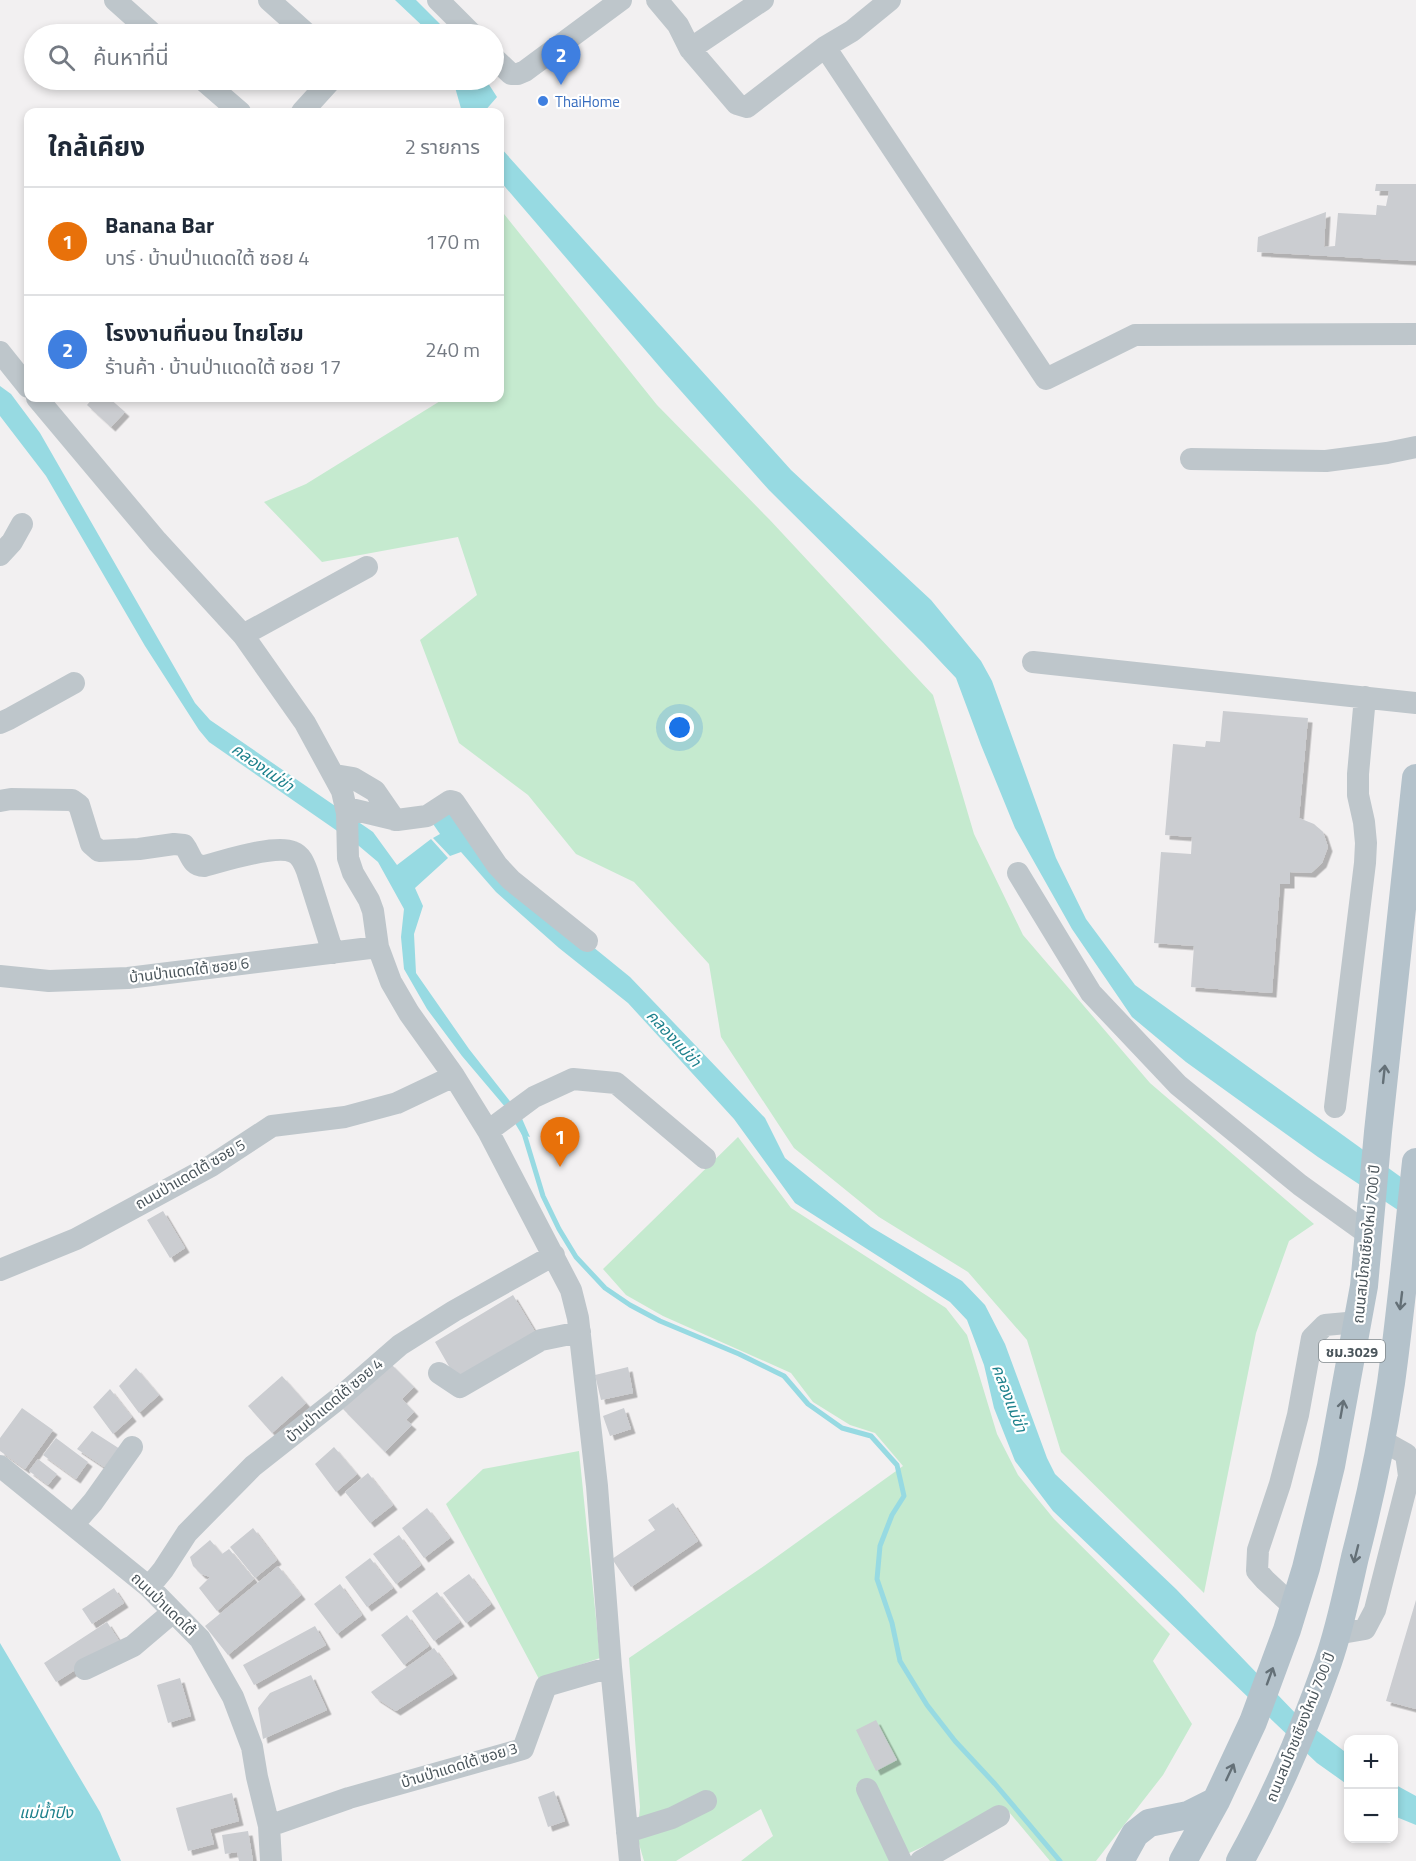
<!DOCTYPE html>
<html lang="th">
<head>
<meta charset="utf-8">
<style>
	:root { --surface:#fff; --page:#f6f6f7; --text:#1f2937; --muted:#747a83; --line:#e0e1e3; --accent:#3084cd }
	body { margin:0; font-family:"Titillium Web","Noto Sans Thai",sans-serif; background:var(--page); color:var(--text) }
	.controls { position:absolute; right:18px; bottom:18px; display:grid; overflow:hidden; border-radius:12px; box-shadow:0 3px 9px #0003 }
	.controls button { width:54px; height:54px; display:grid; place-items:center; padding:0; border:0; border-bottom:2px solid var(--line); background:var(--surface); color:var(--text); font:30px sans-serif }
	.you { position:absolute; left:680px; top:728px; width:21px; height:21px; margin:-15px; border:4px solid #fff; border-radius:50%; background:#1a73e8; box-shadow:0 0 0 9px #1a73e833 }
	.badge { display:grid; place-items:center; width:39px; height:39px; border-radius:50%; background:var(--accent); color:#fff; font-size:20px; font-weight:700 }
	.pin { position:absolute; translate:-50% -50px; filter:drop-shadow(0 2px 3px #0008) }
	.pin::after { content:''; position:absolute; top:32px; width:21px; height:18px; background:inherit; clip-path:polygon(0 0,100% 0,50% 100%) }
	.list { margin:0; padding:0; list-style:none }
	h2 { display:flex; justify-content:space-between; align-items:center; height:78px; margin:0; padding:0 24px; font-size:26px }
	h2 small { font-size:20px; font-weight:400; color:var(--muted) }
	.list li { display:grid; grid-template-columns:39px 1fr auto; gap:18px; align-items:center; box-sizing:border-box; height:108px; padding:0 24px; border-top:2px solid var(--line) }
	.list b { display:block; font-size:22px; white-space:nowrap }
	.list p { margin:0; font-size:20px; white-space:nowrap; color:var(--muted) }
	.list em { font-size:20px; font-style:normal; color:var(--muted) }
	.icon { flex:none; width:33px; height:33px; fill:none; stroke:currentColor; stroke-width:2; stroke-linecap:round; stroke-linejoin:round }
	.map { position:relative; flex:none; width:1416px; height:1861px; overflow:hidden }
	.search { position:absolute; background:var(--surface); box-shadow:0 3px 9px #0003; left:24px; top:24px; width:480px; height:66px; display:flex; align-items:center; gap:15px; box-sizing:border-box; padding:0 21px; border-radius:33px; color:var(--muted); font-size:22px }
	.panel { position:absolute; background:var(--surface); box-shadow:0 3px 9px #0003; left:24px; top:108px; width:480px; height:294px; border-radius:12px }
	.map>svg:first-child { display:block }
</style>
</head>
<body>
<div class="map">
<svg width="1416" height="1861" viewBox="0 0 1416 1861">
	<defs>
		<filter id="shadow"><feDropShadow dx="4.5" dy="4.5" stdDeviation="0" flood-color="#0004"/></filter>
	</defs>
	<rect width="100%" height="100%" fill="#f2f0f1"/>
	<path fill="#c5eacf" d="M500 209 657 405 769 519 933 695 974 834 1023 935 1150 1083 1314 1224 1289 1241 1256 1333 1204 1593 1061 1452 1027 1340 968 1272 879 1217 794 1148 721 1037 709 964 634 882 576 854 528 795 459 743 420 640 477 595 458 537 322 562 264 502 306 484 445 398H500Z
		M738 1137 791 1208 946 1308 967 1335 997 1434 1018 1475 1054 1519 1170 1634 1153 1661 1192 1724 1163 1775 1096 1861H1050L1009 1812 947 1836 907 1854 874 1782 856 1786 896 1861H741L773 1836 761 1809 676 1861H644L637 1837 640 1807 629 1658 764 1566 903 1466 875 1433 850 1425 813 1402 791 1373 663 1316 626 1295 603 1269Z
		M579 1451 600 1658 539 1679 446 1504 483 1469Z"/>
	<path fill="#97dae2" d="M395 0H416L450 34H431Z
		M453 80H486L497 97 484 112H462Z
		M500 147 791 470 931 600 981 661 992 681 1056 858 1086 919 1135 985 1416 1188V1222L1318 1157 1186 1062 1132 1017 1072 929 1015 828 981 745 956 678 923 643 769 490 665 373 500 181Z
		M0 386 11 394 40 433 195 703 210 720 373 832 397 865 431 839 448 858 415 888 423 906 414 934 416 973 469 1049 520 1114 530 1137 522 1135 506 1108 462 1056 427 1009 404 969 401 937 404 909 378 862 359 846 209 742 199 730 145 646 46 476 0 416Z
		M456 808 550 912 630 977 765 1118 785 1158 871 1227 962 1281 985 1305 1005 1344 1047 1458 1055 1474 1176 1589 1299 1717 1348 1754V1785L1317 1763 1053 1511 1015 1461 994 1408 984 1365 967 1320 950 1302 795 1203 734 1119 628 1003 559 948 496 892 461 852 450 856 433 838 440 834 431 821Z
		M0 1643 100 1812 121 1861H0Z
		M1394 1784 1416 1796V1825L1394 1816Z"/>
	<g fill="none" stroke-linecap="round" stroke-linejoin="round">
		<path stroke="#97dae2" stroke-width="5" d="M523 1130 543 1196 559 1229 576 1257 605 1288 630 1305 660 1321 739 1354 784 1376 808 1404 842 1428 871 1436 897 1465 904 1496 892 1515 880 1546 877 1579 892 1623 900 1661 927 1705 955 1741 995 1784 1060 1861"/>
	</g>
	<path fill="#cbcdd1" filter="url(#shadow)" d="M1376 184H1416V261L1257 252 1258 237 1326 212 1324 247 1335 246 1338 213 1376 215 1377 205 1386 206 1389 191H1375Z
		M93 398H109L125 412 111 427 87 405Z
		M1223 711 1308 718 1299 818 1314 824 1323 832 1328 847 1322 863 1311 873 1290 872V884H1280L1272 993 1191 987 1194 946 1154 943 1161 852 1191 854 1192 837 1165 835 1173 744 1205 747 1206 741 1220 742Z
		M163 1211 185 1248 170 1258 147 1220Z
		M513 1295 537 1335 458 1382 435 1342Z
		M390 1363 414 1387 402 1399 414 1412 406 1420 412 1425 385 1452 343 1409Z
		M628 1367 633 1393 601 1400 595 1375Z
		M136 1368 159 1395 139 1413 119 1386Z
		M282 1376 306 1403 272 1433 248 1406Z
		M110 1389 132 1417 113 1434 93 1407Z
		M22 1408 53 1430 25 1469 0 1451V1438Z
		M624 1408 631 1429 610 1436 603 1416Z
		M92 1431 120 1449 104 1467 77 1449Z
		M56 1438 88 1462 76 1479 43 1455Z
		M334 1447 357 1474 336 1492 315 1464Z
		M38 1459 57 1474 48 1485 29 1471Z
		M368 1473 393 1505 370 1523 345 1492Z
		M673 1503 698 1541 631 1587 612 1559 655 1530 648 1520Z
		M427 1508 450 1538 424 1558 402 1528Z
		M253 1528 277 1560 255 1578 230 1547Z
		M399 1535 421 1565 396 1584 373 1554Z
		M210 1540 222 1554 229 1549 254 1579 217 1611 199 1588 210 1577 201 1574 193 1566 190 1557Z
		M370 1558 393 1588 367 1607 345 1577Z
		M278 1566 301 1595 228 1655 205 1626Z
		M469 1574 491 1604 466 1623 443 1593Z
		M340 1584 362 1615 337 1634 314 1604Z
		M114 1588 124 1603 92 1624 82 1609Z
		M437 1592 460 1622 434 1641 412 1611Z
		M1416 1600V1709L1386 1701Z
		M407 1615 429 1646 404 1665 381 1635Z
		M107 1622 120 1642 56 1682 44 1663Z
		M315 1626 326 1645 254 1685 243 1665Z
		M434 1648 453 1674 396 1711 376 1698 371 1692Z
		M311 1675 327 1710 263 1739 258 1708 270 1693Z
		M180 1678 191 1716 168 1723 157 1685Z
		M876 1720 897 1760 876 1771 856 1730Z
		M554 1791 565 1821 548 1827 538 1797Z
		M232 1793 239 1821 210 1829 214 1844 188 1851 176 1808Z
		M248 1831 253 1861H239L237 1852 225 1854 222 1835Z"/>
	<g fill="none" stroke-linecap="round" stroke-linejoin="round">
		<path stroke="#bec6cb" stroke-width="22" d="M115 0 153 34
			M269 0 307 34
			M438 0 472 34
			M657 0 678 25 690 49 737 104 747 107 825 47 852 31 890 0
			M825 47 1046 379 1135 335 1416 334
			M690 49 763 0
			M494 58 511 74H518L525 71 621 0
			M203 80 240 112
			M302 112 331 80
			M0 352 28 387
			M37 398 157 541 243 635 305 723 342 791 347 813 348 858 353 873 369 900 373 911 378 947 391 982 409 1013 454 1076 488 1131 571 1290 578 1318 597 1486 611 1667 630 1861
			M1191 459 1326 461 1387 453 1416 447
			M0 555 12 542 22 524
			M243 635 367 567
			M1033 662 1416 703
			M0 723 9 719 74 683
			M335 775 353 778 375 791 395 820
			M0 801 11 799 72 800 79 805 91 844 99 851 139 849 174 844 184 845C191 854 191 866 204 866 224 861 275 844 293 852 301 855 304 863 307 871L333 953
			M347 808 397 820 427 816 450 801 454 802 497 865 511 880 587 941
			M1018 873 1091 993 1178 1085 1300 1185 1368 1234
			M0 976 49 981 128 978 378 947
			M1335 1107 1365 863 1366 843 1364 822 1358 795V774L1365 697
			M488 1131 534 1097 573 1079 616 1083 705 1158
			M0 1270 76 1239 211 1166 272 1126 345 1117 397 1103 454 1076
			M439 1373 460 1387 541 1340 580 1332
			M0 1466 149 1587 200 1639 233 1697 252 1747 257 1777 269 1826 271 1861
			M73 1525 93 1502 132 1447
			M149 1587 163 1570 187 1533 253 1466 338 1399 400 1345 454 1311 554 1255
			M1294 1607 1265 1580 1257 1571 1258 1550 1280 1484 1298 1415 1312 1338 1325 1325 1358 1322
			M1336 1634 1365 1629 1375 1610 1409 1476 1406 1454 1381 1440
			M85 1669 133 1646 173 1612
			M867 1789 901 1861
			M269 1826 349 1798 523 1749 546 1686 611 1667
			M627 1832 672 1818 706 1801
			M921 1861 999 1816"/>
		<path stroke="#b4c2cb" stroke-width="28" d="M1120 1861 1135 1834 1149 1823 1188 1815 1216 1801
			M1183 1861 1216 1801 1253 1722 1287 1630 1306 1568 1331 1466 1364 1286 1378 1132 1416 778
			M1240 1861C1275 1798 1304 1730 1328 1662 1340 1628 1347 1592 1355 1557 1370 1499 1382 1442 1391 1383 1401 1310 1408 1236 1416 1162"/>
	</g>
	<defs><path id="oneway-shaft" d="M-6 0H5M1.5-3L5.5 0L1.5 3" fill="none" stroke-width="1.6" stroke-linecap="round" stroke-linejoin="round" transform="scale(1.5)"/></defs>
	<g stroke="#647077">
		<use href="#oneway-shaft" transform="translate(1384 1074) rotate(-84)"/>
		<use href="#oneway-shaft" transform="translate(1401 1301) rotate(97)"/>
		<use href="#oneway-shaft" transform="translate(1342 1409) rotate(-80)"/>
		<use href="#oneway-shaft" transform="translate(1356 1554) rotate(104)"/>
		<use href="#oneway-shaft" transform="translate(1270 1676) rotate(-70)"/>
		<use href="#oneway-shaft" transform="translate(1230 1772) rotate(-65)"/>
	</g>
	<circle fill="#3f7fe0" stroke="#fff" stroke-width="2" cx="543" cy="101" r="6"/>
	<g text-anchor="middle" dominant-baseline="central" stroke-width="4.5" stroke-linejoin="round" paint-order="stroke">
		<rect fill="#fff" stroke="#80888c" stroke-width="1.5" x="1319" y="1340" width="66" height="22" rx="4.5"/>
		<g font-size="14" font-weight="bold" fill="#4a555b">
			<text x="1352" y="1351">ชม.3029</text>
		</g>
		<g font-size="15" fill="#366cbe" stroke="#fff" text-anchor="start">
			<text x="555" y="101">ThaiHome</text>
		</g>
		<g font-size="15" fill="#4a555b" stroke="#fff">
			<text transform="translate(189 970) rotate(-7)">บ้านป่าแดดใต้ ซอย 6</text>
			<text transform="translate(190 1174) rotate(-30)">ถนนป่าแดดใต้ ซอย 5</text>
			<text transform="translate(1366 1244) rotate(-84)">ถนนสมโภชเชียงใหม่ 700 ปี</text>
			<text transform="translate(334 1400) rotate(-40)">บ้านป่าแดดใต้ ซอย 4</text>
			<text transform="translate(164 1604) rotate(44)">ถนนป่าแดดใต้</text>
			<text transform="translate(1300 1727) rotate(-68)">ถนนสมโภชเชียงใหม่ 700 ปี</text>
			<text transform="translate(459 1765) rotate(-17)">บ้านป่าแดดใต้ ซอย 3</text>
		</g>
		<g font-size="16" font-style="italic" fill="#1d818c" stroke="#fff">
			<text transform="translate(263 767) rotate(35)">คลองแม่ข่า</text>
			<text transform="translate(674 1038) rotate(47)">คลองแม่ข่า</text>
			<text transform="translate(1010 1398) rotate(69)">คลองแม่ข่า</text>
			<text x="46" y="1812">แม่น้ำปิง</text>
		</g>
	</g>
</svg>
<div class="controls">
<button>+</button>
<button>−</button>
</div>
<div class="you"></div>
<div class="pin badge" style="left:560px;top:1167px;background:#e8710a">1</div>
<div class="pin badge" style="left:561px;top:85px;background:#3f7fe0">2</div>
<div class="search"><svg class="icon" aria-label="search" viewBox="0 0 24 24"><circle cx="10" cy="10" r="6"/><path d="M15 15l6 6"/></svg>ค้นหาที่นี่</div>
<section class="panel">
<h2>ใกล้เคียง<small>2 รายการ</small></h2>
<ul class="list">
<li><span class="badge" style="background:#e8710a">1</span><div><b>Banana Bar</b><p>บาร์ · บ้านป่าแดดใต้ ซอย 4</p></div><em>170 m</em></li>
<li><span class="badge" style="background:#3f7fe0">2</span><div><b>โรงงานที่นอน ไทยโฮม</b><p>ร้านค้า · บ้านป่าแดดใต้ ซอย 17</p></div><em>240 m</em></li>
</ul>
</section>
</div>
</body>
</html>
